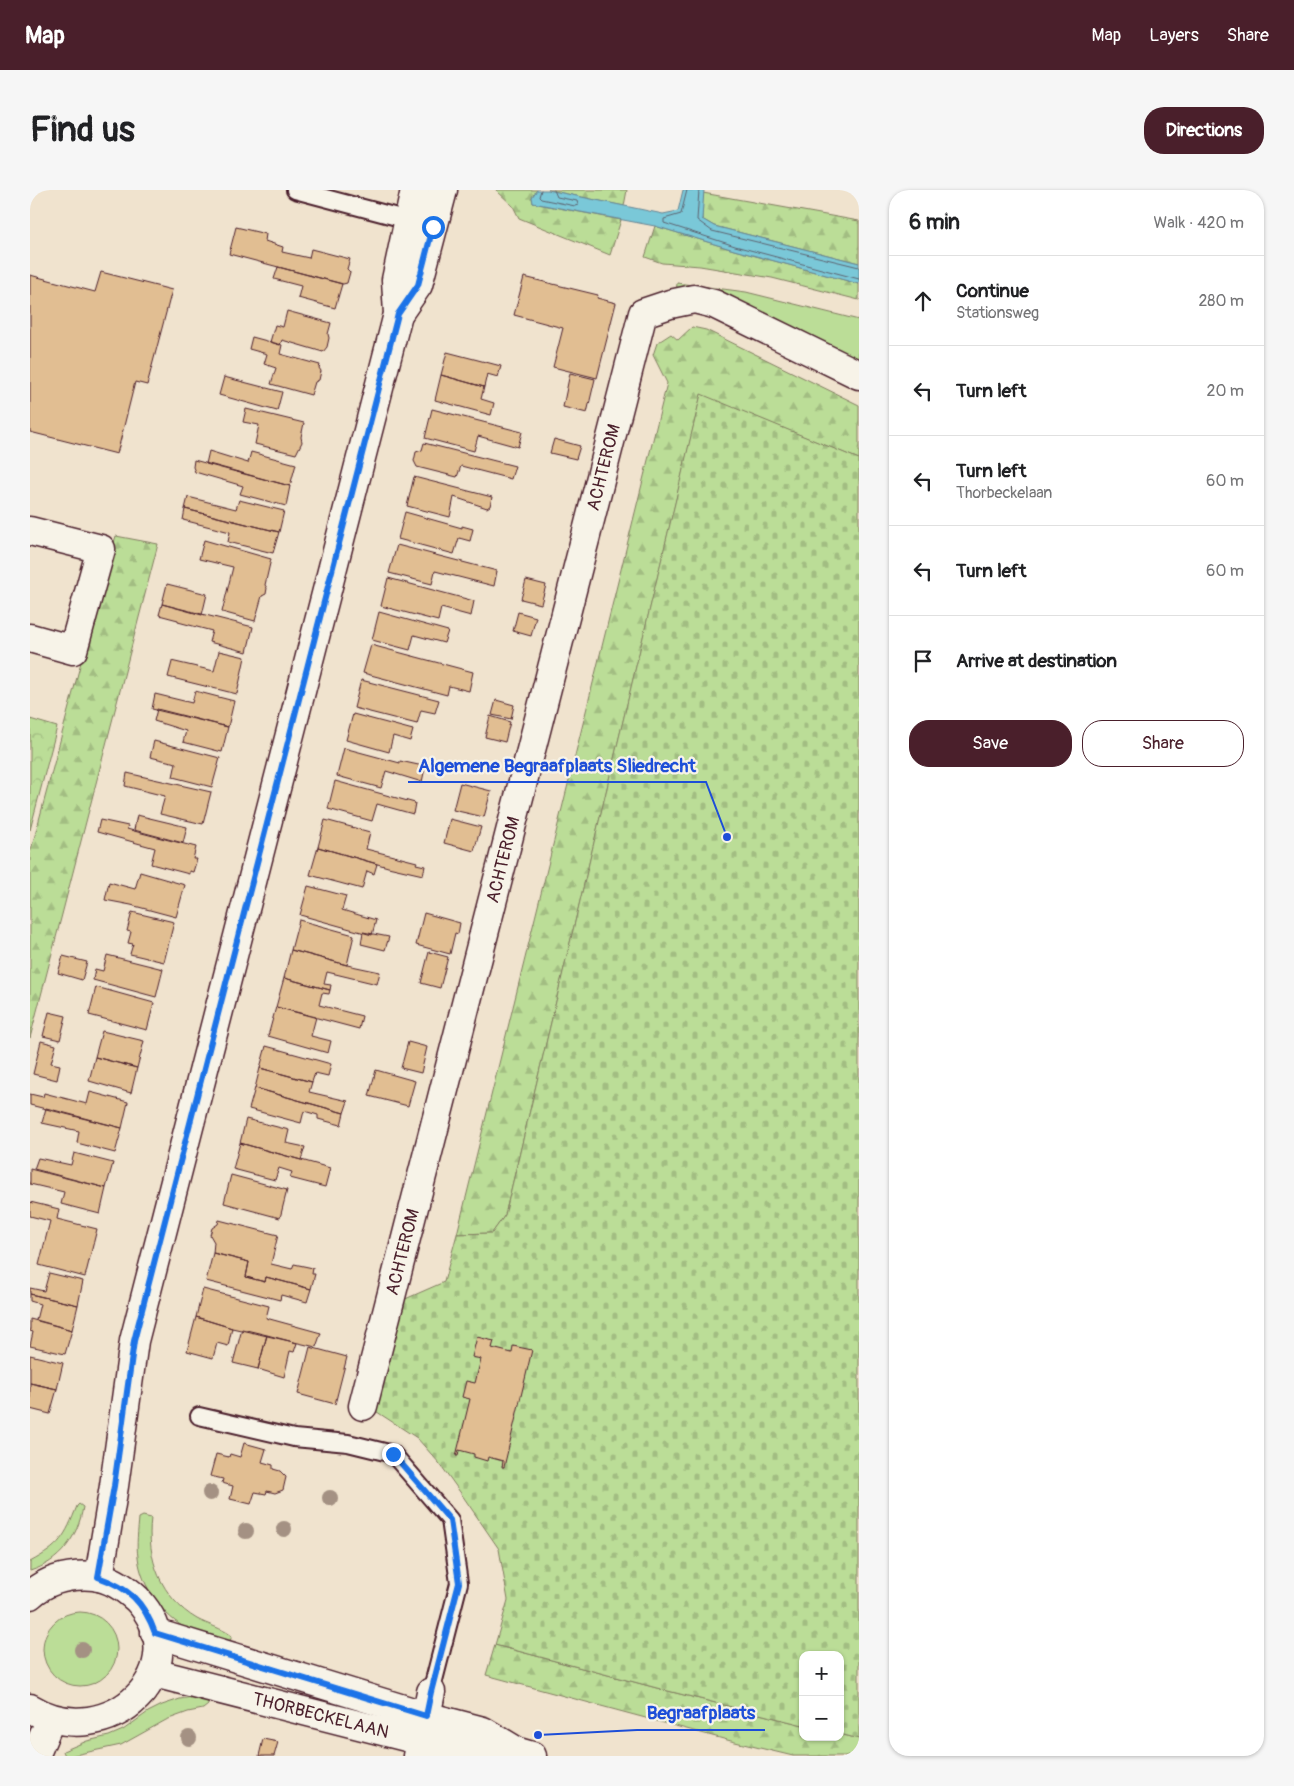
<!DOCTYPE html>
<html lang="en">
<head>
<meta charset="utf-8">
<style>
	:root { --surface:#fff; --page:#f6f6f6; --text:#202124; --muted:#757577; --line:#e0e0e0; --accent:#4a1f2b }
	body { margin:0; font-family:Pangolin,sans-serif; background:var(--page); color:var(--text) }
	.controls { position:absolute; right:15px; bottom:15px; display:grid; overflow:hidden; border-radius:10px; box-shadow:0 1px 4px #0004 }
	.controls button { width:45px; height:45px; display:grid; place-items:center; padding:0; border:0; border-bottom:1px solid var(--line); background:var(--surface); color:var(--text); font:25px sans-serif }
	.stop { position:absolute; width:15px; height:15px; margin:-11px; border:4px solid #1a73e8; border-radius:50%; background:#fff }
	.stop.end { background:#1a73e8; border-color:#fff; box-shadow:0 1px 5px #0008 }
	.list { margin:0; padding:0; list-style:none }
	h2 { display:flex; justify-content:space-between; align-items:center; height:65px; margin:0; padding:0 20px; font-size:21px }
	h2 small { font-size:16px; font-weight:400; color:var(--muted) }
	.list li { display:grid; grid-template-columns:32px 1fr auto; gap:15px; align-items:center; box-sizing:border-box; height:90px; padding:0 20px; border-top:1px solid var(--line) }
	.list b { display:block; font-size:19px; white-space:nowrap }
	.list p { margin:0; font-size:16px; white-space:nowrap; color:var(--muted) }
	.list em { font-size:16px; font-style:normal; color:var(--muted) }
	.actions { display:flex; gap:10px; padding:15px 20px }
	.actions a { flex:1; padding:11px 0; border:1px solid var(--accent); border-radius:20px; text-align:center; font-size:18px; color:var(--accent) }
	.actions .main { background:var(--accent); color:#fff }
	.icon { flex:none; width:28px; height:28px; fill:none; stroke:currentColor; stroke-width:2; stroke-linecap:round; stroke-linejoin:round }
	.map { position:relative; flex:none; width:829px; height:1566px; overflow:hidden; border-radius:20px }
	header { display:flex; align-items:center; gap:30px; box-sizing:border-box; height:70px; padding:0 25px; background:var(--accent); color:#fff }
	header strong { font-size:24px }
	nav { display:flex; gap:28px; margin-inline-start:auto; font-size:18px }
	.intro { display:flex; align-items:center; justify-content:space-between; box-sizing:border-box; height:120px; padding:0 30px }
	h1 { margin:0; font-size:35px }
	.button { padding:12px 22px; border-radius:20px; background:var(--accent); color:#fff; font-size:18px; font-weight:700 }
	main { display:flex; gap:30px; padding:0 30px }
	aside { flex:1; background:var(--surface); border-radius:20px; box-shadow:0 1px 4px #0004 }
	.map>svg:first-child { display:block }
</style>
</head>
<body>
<header>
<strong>Map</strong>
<nav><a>Map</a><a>Layers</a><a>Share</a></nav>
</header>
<div class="intro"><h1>Find us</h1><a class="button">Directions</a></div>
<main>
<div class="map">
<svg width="829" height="1566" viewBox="0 0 829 1566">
	<defs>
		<pattern id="forest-firs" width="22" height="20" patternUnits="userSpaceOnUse" patternTransform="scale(1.25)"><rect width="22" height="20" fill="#bbdd97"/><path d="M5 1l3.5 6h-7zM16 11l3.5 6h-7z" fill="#a2bd82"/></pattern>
		<pattern id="cemetery-stones" width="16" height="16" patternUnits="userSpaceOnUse" patternTransform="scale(1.25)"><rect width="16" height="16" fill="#bbdd97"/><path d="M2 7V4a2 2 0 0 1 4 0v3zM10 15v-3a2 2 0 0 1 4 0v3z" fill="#a2bd82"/></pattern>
		<pattern id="park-crowns" width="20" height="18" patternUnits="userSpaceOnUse" patternTransform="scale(1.25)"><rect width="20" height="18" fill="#bbdd97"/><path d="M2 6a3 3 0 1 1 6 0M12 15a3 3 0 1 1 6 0" fill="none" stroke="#a2bd82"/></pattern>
	</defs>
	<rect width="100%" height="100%" fill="#f0e3ce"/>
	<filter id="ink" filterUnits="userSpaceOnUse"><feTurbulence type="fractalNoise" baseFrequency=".02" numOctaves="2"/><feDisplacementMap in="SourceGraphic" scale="10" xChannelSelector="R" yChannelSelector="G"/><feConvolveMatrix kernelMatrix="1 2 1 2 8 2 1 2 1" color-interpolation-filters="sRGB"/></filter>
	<g filter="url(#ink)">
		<path fill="#bbdd97" stroke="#827e61" d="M647 93 716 102 829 130V169L685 103 646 105Z
			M49 1314 53 1317C48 1347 30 1372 0 1381V1372C30 1356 35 1347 47 1316Z
			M113 1326 121 1328C116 1368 131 1408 167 1429 178 1435 192 1438 202 1446L200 1451 196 1453C184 1449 170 1446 159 1440 133 1427 111 1396 108 1367 106 1354 108 1341 109 1328Z
			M13 1459a37 37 0 1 1 74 0a37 37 0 1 1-74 0Z
			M173 1505 178 1508V1515L173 1519 158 1522 136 1530 91 1555 40 1566H35L33 1561 57 1551 79 1546 93 1540 118 1522 132 1515 150 1509Z"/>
		<path fill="url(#forest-firs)" stroke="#827e61" d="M466 0H507L502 7 503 13 591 30 580 65 489 28 483 16Z
			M518 0H597L594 16Z
			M673 3 829 31V73L684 36 672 29Z
			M625 36 704 60 829 94V110L742 88 670 76 632 73 615 67Z
			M662 137 676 140 829 215V269L671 205 475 1025 462 1043 427 1044 637 193 623 165 627 153 641 144 648 150Z
			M86 346 128 354 0 848V664L51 472 59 433Z
			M465 1455 638 1501 773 1535V1547H810V1544L829 1549V1566H763L701 1551 456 1485Z"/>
		<path fill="url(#cemetery-stones)" stroke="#827e61" d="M671 204 829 269V1549L810 1544V1465H773V1535L638 1501 465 1455 478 1410 469 1359 430 1302 410 1274 387 1248 344 1220 373 1110 414 1092 427 1044 462 1043 475 1025Z"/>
		<path fill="url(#park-crowns)" stroke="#827e61" d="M0 529 27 537 0 640Z"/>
		<path fill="#7ac8d8" stroke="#678493" d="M507 0H518L633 24 648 21 653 0H674L672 29 684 36 829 73V94L704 60 625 36 503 13 502 7Z"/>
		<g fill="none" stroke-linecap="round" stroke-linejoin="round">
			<path stroke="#5d6370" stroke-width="1" d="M511 0 509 7 511 9 545 16 548 15 547 11 527 7 524 0
				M657 0 651 24 634 29V33L705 56 829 89
				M669 0 667 30 682 41 829 77"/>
		</g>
		<path fill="#e1be92" stroke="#4a1f2b" d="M206 37 236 44 235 51 253 57 252 62 279 68 281 59 320 69 317 79 320 82 317 93 313 94 199 64Z
			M248 77 312 94 305 118 268 108 271 96 244 89Z
			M71 82 142 100 117 195 105 192 87 264 0 242V85L65 102Z
			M494 87 568 105 567 108 586 113 567 188 523 177 533 138 484 125Z
			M257 121 301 133 298 144 299 148 297 157 293 162 252 150 250 155 240 152 245 135 253 137Z
			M222 147 252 155 250 164 290 175 289 178 291 181 289 190 285 192 281 205 241 194 246 178 234 174 237 164 219 159Z
			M417 162 471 176 468 187 457 184 454 197 411 185Z
			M540 183 565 189 557 223 533 217Z
			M411 185 454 197 451 209 464 213 461 225 405 210Z
			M194 187 252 202 247 221 189 205Z
			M216 219 274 233 271 247 272 252 266 264 225 254 229 235 213 232Z
			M402 219 492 242 488 257 448 246 444 261 395 248Z
			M524 249 550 256 546 269 520 263Z
			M394 253 485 276 481 289 431 276 427 287 387 277 384 271 386 262 392 260Z
			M179 261 218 273 221 262 266 274 260 296 176 274Z
			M164 270 260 296 256 316 210 304 213 296 165 282 163 277Z
			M384 287 462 307 460 316 457 318 424 307 420 327 377 316Z
			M158 307 206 319 209 310 254 321 249 342 155 319Z
			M155 319 249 342 243 363 198 352 200 342 153 330Z
			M375 322 432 338V336L443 339 440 351 429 348 424 364 368 349Z
			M174 350 241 369 235 395 237 398 236 404 232 406 225 431 192 422 203 377 169 369Z
			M367 355 467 381 464 396 405 381 402 394 359 383Z
			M358 388 444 411 441 426 411 418 408 431 351 416Z
			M496 390 516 395 511 414 491 409Z
			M137 394 177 404 172 425 132 414Z
			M132 414 223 437 217 462 179 452 182 441 148 432V430L129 425Z
			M349 422 418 441 414 453 384 445 380 460 342 450Z
			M488 422 506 427 501 446 483 441Z
			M341 455 443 482 439 501 419 496 417 505 333 483Z
			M189 461 215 467 207 504 138 487 142 472 141 471 184 481Z
			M331 490 409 510 405 523 391 520 387 534 324 518Z
			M165 501 204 511 198 537 122 519 125 504 162 513Z
			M466 510 484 515 481 529 462 525Z
			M127 519 198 537 192 562 153 552 156 541 124 531Z
			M323 524 383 540 380 551 363 546 359 562 316 550Z
			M460 526 480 532 475 552 455 547Z
			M124 551 190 568 182 597 143 587 146 573 120 567Z
			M314 558 370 573V571L393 576V578H395L392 592 356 581 351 598 307 586Z
			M97 583 181 602 173 634 130 624 135 606 95 596Z
			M305 591 385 613 383 624 347 614 342 631 298 619Z
			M430 593 461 601 454 627 423 620Z
			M107 625 157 637 153 653 104 640Z
			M420 629 451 637 444 661 414 653Z
			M70 630 98 636 97 639 104 641 166 657 163 669H167L163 682 159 681V684L121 674 125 658 67 642Z
			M295 630 340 642 336 659 387 672 386 674 395 676 393 685 358 677 288 657Z
			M288 657 347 674 344 684 337 681 332 699 280 685Z
			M110 682 155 695 146 727 101 715 75 710 79 692 105 699Z
			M278 696 316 706 312 720 346 730 342 745 270 725Z
			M102 722 144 732 134 772 100 764 103 754 98 753 101 742 97 741Z
			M394 723 430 733 428 744 425 743 420 764 386 755Z
			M269 730 324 745 317 775 261 760Z
			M333 742 359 747 355 760 331 754Z
			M261 760 317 775 350 782 347 794 297 782 294 794 301 795 300 800 254 788Z
			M399 762 418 767 410 798 391 793Z
			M77 765 133 779 126 807 63 790 65 779 73 781Z
			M33 766 57 772 52 790 28 783Z
			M254 788 300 800 299 804 292 803 289 815 332 826 329 839 246 817Z
			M66 797 124 813 117 840 59 825Z
			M246 817 286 827 281 846 301 851 298 863 238 846Z
			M19 822 36 826 30 850 13 846Z
			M72 841 114 851 107 878 65 867Z
			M11 851 26 855 21 873 30 875 27 890 3 884Z
			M378 852 397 857 391 883 371 878Z
			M236 856 301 874 298 886 285 883 282 892 230 878Z
			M65 867 107 878 101 903 59 891Z
			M230 878 282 892 279 902 318 911 314 923 225 898Z
			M346 880 385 891 378 916 339 906Z
			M225 898 314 923 311 935 288 929V925L274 921 271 933 219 919Z
			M60 902 98 912 92 938 0 915V904L13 907 14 903 57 914Z
			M16 918 92 938 85 963 47 953 49 941 12 933Z
			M216 929 259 940 256 953 275 957 271 970 210 953Z
			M210 953 300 978 295 997 260 988 262 982 249 978 245 990 203 979Z
			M44 963 83 973 76 998 4 979 8 968 41 975Z
			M0 979 76 998 70 1024 31 1014 34 1002 0 994Z
			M201 985 257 1000 250 1028 194 1013Z
			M0 1012 29 1019 27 1029 67 1039 55 1087 9 1075 20 1031 0 1026Z
			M189 1030 248 1045 241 1074 262 1079 264 1074 283 1078 282 1084H285L281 1099 236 1087 235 1092 216 1087 219 1072 183 1063 184 1052 180 1045 182 1038 188 1034Z
			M183 1063 219 1072 216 1087 235 1092 236 1087 281 1099 277 1112 251 1105 250 1110 176 1091Z
			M19 1083 53 1091 48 1115 0 1104V1098L14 1101Z
			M173 1099 239 1116 236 1128 291 1143 286 1157 202 1138 166 1127Z
			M0 1104 48 1115 42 1140 6 1130 10 1114 0 1111Z
			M166 1127 202 1138 198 1156 187 1153 183 1168 157 1161Z
			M0 1129 42 1140 35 1164 0 1156 3 1142 0 1141Z
			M212 1139 237 1145 228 1179 203 1173Z
			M237 1145 267 1153 264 1162 260 1161 254 1187 228 1179Z
			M447 1147 464 1151 462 1158 482 1163 483 1156 502 1160 474 1277H472L473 1271 458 1267 457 1271 444 1267V1264L429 1260 428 1266H426L440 1209 432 1207 436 1191 445 1193 451 1169 442 1167Z
			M280 1157 317 1167 305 1214 268 1204Z
			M0 1165 33 1173 27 1199 0 1193Z
			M0 1193 27 1199 20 1224 0 1219Z
			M214 1253 236 1259 232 1272 243 1275V1279L250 1281 256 1287 253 1300 245 1303 237 1301 236 1304 225 1302 221 1314 200 1309 203 1296 192 1293 193 1289 180 1286 186 1264 199 1267 200 1264 210 1267Z
			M233 1549 248 1552 244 1566H229Z"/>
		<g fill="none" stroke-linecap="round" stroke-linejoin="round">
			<g stroke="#4a1f2b" stroke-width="20">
				<path id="lane" d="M265 0 386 32
					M169 1226 264 1248 318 1253 363 1264 420 1330 429 1393 401 1502"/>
			</g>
			<g stroke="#4a1f2b" stroke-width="31">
				<g id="street">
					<path d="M0 341 71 359 43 460 0 448"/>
					<path id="s1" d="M333 1216 613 123 640 114 664 109 684 114 829 185"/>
					<path d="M388 1566 401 1502"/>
				</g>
			</g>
			<g stroke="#4a1f2b" stroke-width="31">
				<g id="secondary">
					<path d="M368 124 388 95 413 0"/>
					<path d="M69 1387 84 1296 104 1151 368 124 366 90 385 0"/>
					<path d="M0 1405C18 1389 40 1384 64 1386 80 1388 95 1398 107 1409 171 1477 79 1566 0 1518"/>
					<path d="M125 1443 396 1526 453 1541 488 1562 502 1566"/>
					<path id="s2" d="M124 1483 443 1564 488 1562"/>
					<path d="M5 1566 20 1531"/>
				</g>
			</g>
			<use href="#lane" stroke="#f7f3e8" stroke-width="16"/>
			<use href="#street" stroke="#f7f3e8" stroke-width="28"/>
			<use href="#secondary" stroke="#f7f3e8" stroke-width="28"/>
		</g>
		<g fill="#a49183">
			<circle cx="180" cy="1303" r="8"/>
			<circle cx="300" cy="1308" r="8"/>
			<circle cx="254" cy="1339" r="8"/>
			<circle cx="216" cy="1341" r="8"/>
			<circle cx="52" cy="1460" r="8"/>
			<circle cx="159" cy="1548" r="8"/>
		</g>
	</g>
	<g fill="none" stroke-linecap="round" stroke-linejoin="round" filter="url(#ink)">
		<path stroke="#1a73e8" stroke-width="6" d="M363 1264 420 1330 429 1393 401 1502 396 1526 125 1443C114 1412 99 1398 68 1387L84 1296 104 1151 368 124 388 95 403 37"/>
	</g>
	<g text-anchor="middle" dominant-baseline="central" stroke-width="4.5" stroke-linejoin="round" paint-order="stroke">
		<g font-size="18" fill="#4a1f2b" stroke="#f7f3e8">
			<text stroke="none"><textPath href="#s1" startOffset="969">ACHTEROM</textPath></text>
			<text stroke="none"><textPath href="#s1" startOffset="564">ACHTEROM</textPath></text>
			<text stroke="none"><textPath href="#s1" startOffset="159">ACHTEROM</textPath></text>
			<text stroke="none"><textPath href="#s2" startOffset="172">THORBECKELAAN</textPath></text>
		</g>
	</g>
	<path fill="none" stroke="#1d4ed8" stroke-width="2" d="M697 647L676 592H378M508 1545L607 1540H735"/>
	<g fill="#1d4ed8" stroke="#f7f3e8" stroke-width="2">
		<circle cx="697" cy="647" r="5"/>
		<circle cx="508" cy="1545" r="5"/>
	</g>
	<g font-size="19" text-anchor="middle" font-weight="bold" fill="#1d4ed8" stroke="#f7f3e8" stroke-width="4.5" stroke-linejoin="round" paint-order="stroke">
		<text x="527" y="582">Algemene Begraafplaats Sliedrecht</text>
		<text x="671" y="1529">Begraafplaats</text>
	</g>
</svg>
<div class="controls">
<button>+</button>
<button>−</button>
</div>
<div class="stop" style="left:403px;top:37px"></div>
<div class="stop end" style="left:363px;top:1264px"></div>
</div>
<aside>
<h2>6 min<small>Walk · 420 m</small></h2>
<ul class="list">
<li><svg class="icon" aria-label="ahead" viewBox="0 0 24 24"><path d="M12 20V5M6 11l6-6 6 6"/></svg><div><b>Continue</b><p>Stationsweg</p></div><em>280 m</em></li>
<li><svg class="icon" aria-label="left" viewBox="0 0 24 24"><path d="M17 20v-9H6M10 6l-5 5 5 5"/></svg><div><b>Turn left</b></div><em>20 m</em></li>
<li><svg class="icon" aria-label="left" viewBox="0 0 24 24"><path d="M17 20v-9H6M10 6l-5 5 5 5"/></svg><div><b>Turn left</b><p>Thorbeckelaan</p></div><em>60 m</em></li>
<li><svg class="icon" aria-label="left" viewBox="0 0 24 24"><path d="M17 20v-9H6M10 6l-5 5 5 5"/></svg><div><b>Turn left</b></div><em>60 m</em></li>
<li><svg class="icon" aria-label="arrive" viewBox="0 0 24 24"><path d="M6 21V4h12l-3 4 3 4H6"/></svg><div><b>Arrive at destination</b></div></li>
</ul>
<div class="actions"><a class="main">Save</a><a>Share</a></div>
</aside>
</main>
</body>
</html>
